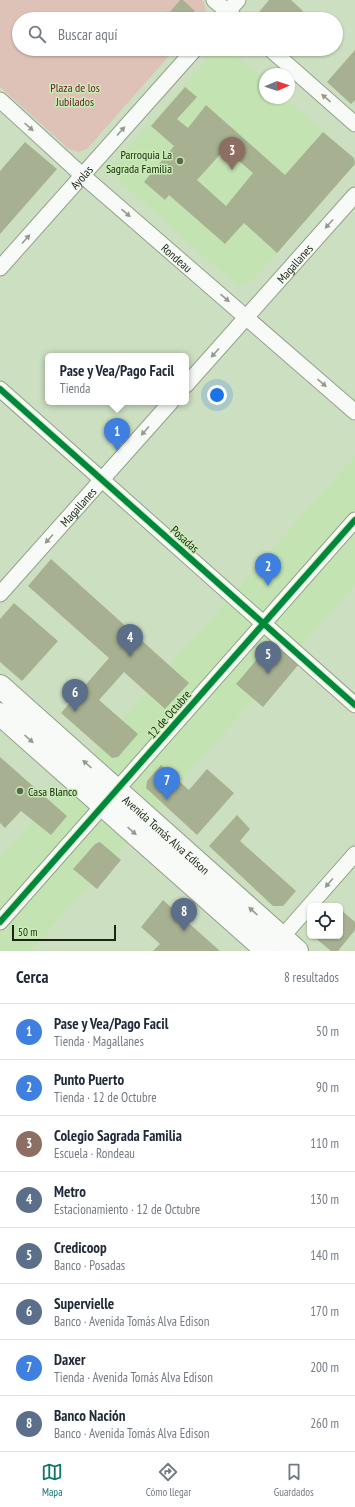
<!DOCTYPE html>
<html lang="es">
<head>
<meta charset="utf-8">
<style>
	:root { --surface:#fff; --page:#f6f6f7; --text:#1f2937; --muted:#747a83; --line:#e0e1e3; --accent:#0f766e }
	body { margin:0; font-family:"PT Sans Narrow",sans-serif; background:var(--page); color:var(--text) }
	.controls { position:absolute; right:12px; bottom:12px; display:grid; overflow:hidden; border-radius:6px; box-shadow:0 1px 3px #0004 }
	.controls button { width:36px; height:36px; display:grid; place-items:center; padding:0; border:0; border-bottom:1px solid var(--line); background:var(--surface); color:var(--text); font:20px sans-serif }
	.compass { position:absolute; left:259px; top:68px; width:36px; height:36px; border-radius:50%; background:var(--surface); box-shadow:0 1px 3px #0004; rotate:88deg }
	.scale { position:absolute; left:12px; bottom:10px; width:104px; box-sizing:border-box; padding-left:4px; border:2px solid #192610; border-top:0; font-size:11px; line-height:14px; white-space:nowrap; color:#192610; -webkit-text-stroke:3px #c8ecb3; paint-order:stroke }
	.you { position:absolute; left:217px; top:395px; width:14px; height:14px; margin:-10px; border:3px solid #fff; border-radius:50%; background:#1a73e8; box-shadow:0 0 0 6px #1a73e833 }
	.badge { display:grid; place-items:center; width:26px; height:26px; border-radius:50%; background:var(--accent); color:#fff; font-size:13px; font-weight:700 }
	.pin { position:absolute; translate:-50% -33px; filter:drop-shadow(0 1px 2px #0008) }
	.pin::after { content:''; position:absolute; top:21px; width:14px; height:12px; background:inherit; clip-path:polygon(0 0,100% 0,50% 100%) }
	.popup { position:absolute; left:45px; top:353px; width:144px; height:52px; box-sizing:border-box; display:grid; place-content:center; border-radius:6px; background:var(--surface); filter:drop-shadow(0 1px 3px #0005); font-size:13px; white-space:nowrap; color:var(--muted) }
	.popup b { font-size:15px; color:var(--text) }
	.popup::after { content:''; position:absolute; left:50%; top:100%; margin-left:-8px; border:8px solid transparent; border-top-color:var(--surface) }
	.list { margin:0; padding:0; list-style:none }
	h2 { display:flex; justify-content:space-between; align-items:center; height:52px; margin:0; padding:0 16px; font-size:17px }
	h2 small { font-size:13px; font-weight:400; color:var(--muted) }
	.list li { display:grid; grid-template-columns:26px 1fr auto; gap:12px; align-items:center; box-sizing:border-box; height:56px; padding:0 16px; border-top:1px solid var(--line) }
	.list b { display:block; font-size:15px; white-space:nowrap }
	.list p { margin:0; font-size:13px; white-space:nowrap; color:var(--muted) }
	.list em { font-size:13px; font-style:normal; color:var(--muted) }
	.icon { flex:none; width:22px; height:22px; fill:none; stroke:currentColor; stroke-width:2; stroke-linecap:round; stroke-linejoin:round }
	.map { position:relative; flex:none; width:355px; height:951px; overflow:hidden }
	.search { position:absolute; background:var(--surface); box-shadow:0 1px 3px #0004; left:12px; right:12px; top:12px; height:44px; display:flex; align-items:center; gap:10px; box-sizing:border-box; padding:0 14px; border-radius:22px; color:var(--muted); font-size:15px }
	.sheet { height:500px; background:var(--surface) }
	nav { display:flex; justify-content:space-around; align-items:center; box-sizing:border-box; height:56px; border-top:1px solid var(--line); background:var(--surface); font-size:11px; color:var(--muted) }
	nav a { display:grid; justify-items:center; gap:2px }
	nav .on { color:var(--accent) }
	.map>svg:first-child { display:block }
</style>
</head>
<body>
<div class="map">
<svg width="355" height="951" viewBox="0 0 355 951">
	<rect width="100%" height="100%" fill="#ccdfc0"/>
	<path fill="#c4e3b2" d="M217 49H229L265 81V98H285L354 158 355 164 277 253 249 283 238 287 113 175 114 163Z
		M355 456V585L31 951H0V858Z"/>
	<path fill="#dfc2b7" d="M0 0H202L204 2 206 14 202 19H19V49H175L87 149 78 152 69 149 0 87Z"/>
	<path fill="#a7b191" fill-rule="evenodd" d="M180 0H183L195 11 189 19H164Z
		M269 0H291L303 11 295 19H257L255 17Z
		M355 50V100L351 104 327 82Z
		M185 87 197 97 177 119 188 128 206 105 285 175 323 132 354 158 355 164 277 253 244 223 225 244 169 195 165 200 144 182 174 146 151 126ZM225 149 253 173 226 206 197 180Z
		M25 142 57 169 0 234V171Z
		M51 559 189 683 165 709 124 672 99 700 138 734 118 757 112 758 61 713 109 658 28 586Z
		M14 603 58 641 22 681 0 662V619Z
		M275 643 299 664 263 707 236 684 270 644Z
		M0 757 67 816 51 835 21 811 5 828 0 823Z
		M161 765 189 790 207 769 234 793 197 835 146 788 147 781Z
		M237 815 250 829 240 841 296 891 283 906H273L209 846Z
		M100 842 121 860 97 889 73 869 95 844Z
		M163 900 183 918 220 951H153L160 944 141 927Z
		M340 909 355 922V930L338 951H331L313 936H340Z"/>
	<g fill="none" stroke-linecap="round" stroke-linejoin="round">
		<g stroke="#93a18a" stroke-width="17">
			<g id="street">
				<path d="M214 0 236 19"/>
				<path d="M221 19 238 0"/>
				<path d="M270 49 355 124"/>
				<path id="s1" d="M0 100 82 175 355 412"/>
				<path id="s2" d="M0 268 195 49"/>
				<path id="s3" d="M186 385 355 195"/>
				<path d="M0 389 355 705"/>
				<path id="s4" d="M0 594 171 402"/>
				<path d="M0 922 355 520"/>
				<path d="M275 945 355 854"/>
			</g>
		</g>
		<g stroke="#93a18a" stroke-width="24">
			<g id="secondary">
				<path id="s5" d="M0 686 297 951"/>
				<path d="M0 714 267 951"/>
			</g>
		</g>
		<use href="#street" stroke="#f7faf6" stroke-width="15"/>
		<use href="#secondary" stroke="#f7faf6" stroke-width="22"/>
		<g stroke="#c8ecb3" stroke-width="8">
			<path id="cycleway" d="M0 389 355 705
				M0 922 355 520"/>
		</g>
		<use href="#cycleway" stroke="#00873e" stroke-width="6"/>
	</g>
	<defs><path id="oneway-solid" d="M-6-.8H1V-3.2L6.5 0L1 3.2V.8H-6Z"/></defs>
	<g fill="#939b8e">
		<use href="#oneway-solid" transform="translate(326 98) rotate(-139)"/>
		<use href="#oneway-solid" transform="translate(29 127) rotate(42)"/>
		<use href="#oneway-solid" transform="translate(121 131) rotate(-48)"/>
		<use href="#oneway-solid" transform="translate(126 213) rotate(41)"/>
		<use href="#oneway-solid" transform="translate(329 224) rotate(132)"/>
		<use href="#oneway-solid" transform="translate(26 239) rotate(-48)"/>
		<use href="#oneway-solid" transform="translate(225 298) rotate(41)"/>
		<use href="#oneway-solid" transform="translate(215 353) rotate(132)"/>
		<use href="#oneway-solid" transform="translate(322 383) rotate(41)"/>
		<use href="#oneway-solid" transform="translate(145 431) rotate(132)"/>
		<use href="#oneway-solid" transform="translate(49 539) rotate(132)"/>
		<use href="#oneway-solid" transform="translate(29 739) rotate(42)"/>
		<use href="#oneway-solid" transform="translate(87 764) rotate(-138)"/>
		<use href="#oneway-solid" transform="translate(132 831) rotate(42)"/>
		<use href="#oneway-solid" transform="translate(329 883) rotate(131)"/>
		<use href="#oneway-solid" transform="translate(253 911) rotate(-138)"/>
	</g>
	<g fill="#58674e" stroke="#c8ecb3" stroke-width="1.5">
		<circle cx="180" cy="161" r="4"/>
		<circle cx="20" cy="791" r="4"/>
	</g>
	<g text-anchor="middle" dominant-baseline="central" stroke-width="3" stroke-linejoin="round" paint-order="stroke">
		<g font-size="12" fill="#6b1628" stroke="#c8ecb3">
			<text x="75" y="87">Plaza de los<tspan x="75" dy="14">Jubilados</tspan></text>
		</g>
		<g font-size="12" fill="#192610" stroke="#c8ecb3" text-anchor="end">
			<text x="172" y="154">Parroquia La<tspan x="172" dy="14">Sagrada Familia</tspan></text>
			<text x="28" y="791" text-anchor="start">Casa Blanco</text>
		</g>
		<g font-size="12" fill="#192610" stroke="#c8ecb3">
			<text stroke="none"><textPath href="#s2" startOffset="122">Ayolas</textPath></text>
			<text stroke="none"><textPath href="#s1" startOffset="237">Rondeau</textPath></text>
			<text stroke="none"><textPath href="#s3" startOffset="163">Magallanes</textPath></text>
			<text stroke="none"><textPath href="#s4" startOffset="117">Magallanes</textPath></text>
			<text transform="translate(185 539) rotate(42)">Posadas</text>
			<text transform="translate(169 714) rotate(-49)">12 de Octubre</text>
			<text stroke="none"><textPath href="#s5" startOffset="223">Avenida Tomás Alva Edison</textPath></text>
		</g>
	</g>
</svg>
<div class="controls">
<button><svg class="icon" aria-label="locate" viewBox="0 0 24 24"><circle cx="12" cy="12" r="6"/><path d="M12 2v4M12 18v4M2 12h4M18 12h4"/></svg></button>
</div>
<svg class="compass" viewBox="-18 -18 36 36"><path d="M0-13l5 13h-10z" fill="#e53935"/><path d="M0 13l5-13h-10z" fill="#747a83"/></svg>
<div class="scale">50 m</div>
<div class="you"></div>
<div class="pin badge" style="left:117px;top:451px;background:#3f7fe0">1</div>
<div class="popup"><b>Pase y Vea/Pago Facil</b>Tienda</div>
<div class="pin badge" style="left:268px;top:586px;background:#3f7fe0">2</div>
<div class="pin badge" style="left:232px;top:170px;background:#8d6e63">3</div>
<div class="pin badge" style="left:130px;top:657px;background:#5c6f8a">4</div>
<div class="pin badge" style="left:268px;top:674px;background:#5c6f8a">5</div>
<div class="pin badge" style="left:75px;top:712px;background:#5c6f8a">6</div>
<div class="pin badge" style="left:167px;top:800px;background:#3f7fe0">7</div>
<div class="pin badge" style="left:184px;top:931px;background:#5c6f8a">8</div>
<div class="search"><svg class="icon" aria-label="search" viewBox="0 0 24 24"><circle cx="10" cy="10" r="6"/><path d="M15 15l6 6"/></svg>Buscar aquí</div>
</div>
<section class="sheet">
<h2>Cerca<small>8 resultados</small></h2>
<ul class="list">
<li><span class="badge" style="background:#3f7fe0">1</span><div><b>Pase y Vea/Pago Facil</b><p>Tienda · Magallanes</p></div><em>50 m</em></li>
<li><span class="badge" style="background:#3f7fe0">2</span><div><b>Punto Puerto</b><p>Tienda · 12 de Octubre</p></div><em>90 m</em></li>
<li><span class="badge" style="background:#8d6e63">3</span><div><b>Colegio Sagrada Familia</b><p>Escuela · Rondeau</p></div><em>110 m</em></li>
<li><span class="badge" style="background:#5c6f8a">4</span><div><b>Metro</b><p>Estacionamiento · 12 de Octubre</p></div><em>130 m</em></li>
<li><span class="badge" style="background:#5c6f8a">5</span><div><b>Credicoop</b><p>Banco · Posadas</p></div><em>140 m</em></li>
<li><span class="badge" style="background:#5c6f8a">6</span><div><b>Supervielle</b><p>Banco · Avenida Tomás Alva Edison</p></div><em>170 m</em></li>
<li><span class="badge" style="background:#3f7fe0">7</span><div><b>Daxer</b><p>Tienda · Avenida Tomás Alva Edison</p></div><em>200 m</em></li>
<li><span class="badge" style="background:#5c6f8a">8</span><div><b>Banco Nación</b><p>Banco · Avenida Tomás Alva Edison</p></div><em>260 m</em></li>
</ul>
</section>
<nav>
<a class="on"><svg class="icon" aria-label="map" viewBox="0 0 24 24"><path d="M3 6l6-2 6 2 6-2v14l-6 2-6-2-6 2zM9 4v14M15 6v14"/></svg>Mapa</a>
<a><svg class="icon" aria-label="directions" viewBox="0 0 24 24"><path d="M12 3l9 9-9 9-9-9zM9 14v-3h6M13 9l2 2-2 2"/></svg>Cómo llegar</a>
<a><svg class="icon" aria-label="saved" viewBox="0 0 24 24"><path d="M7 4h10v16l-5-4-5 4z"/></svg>Guardados</a>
</nav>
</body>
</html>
